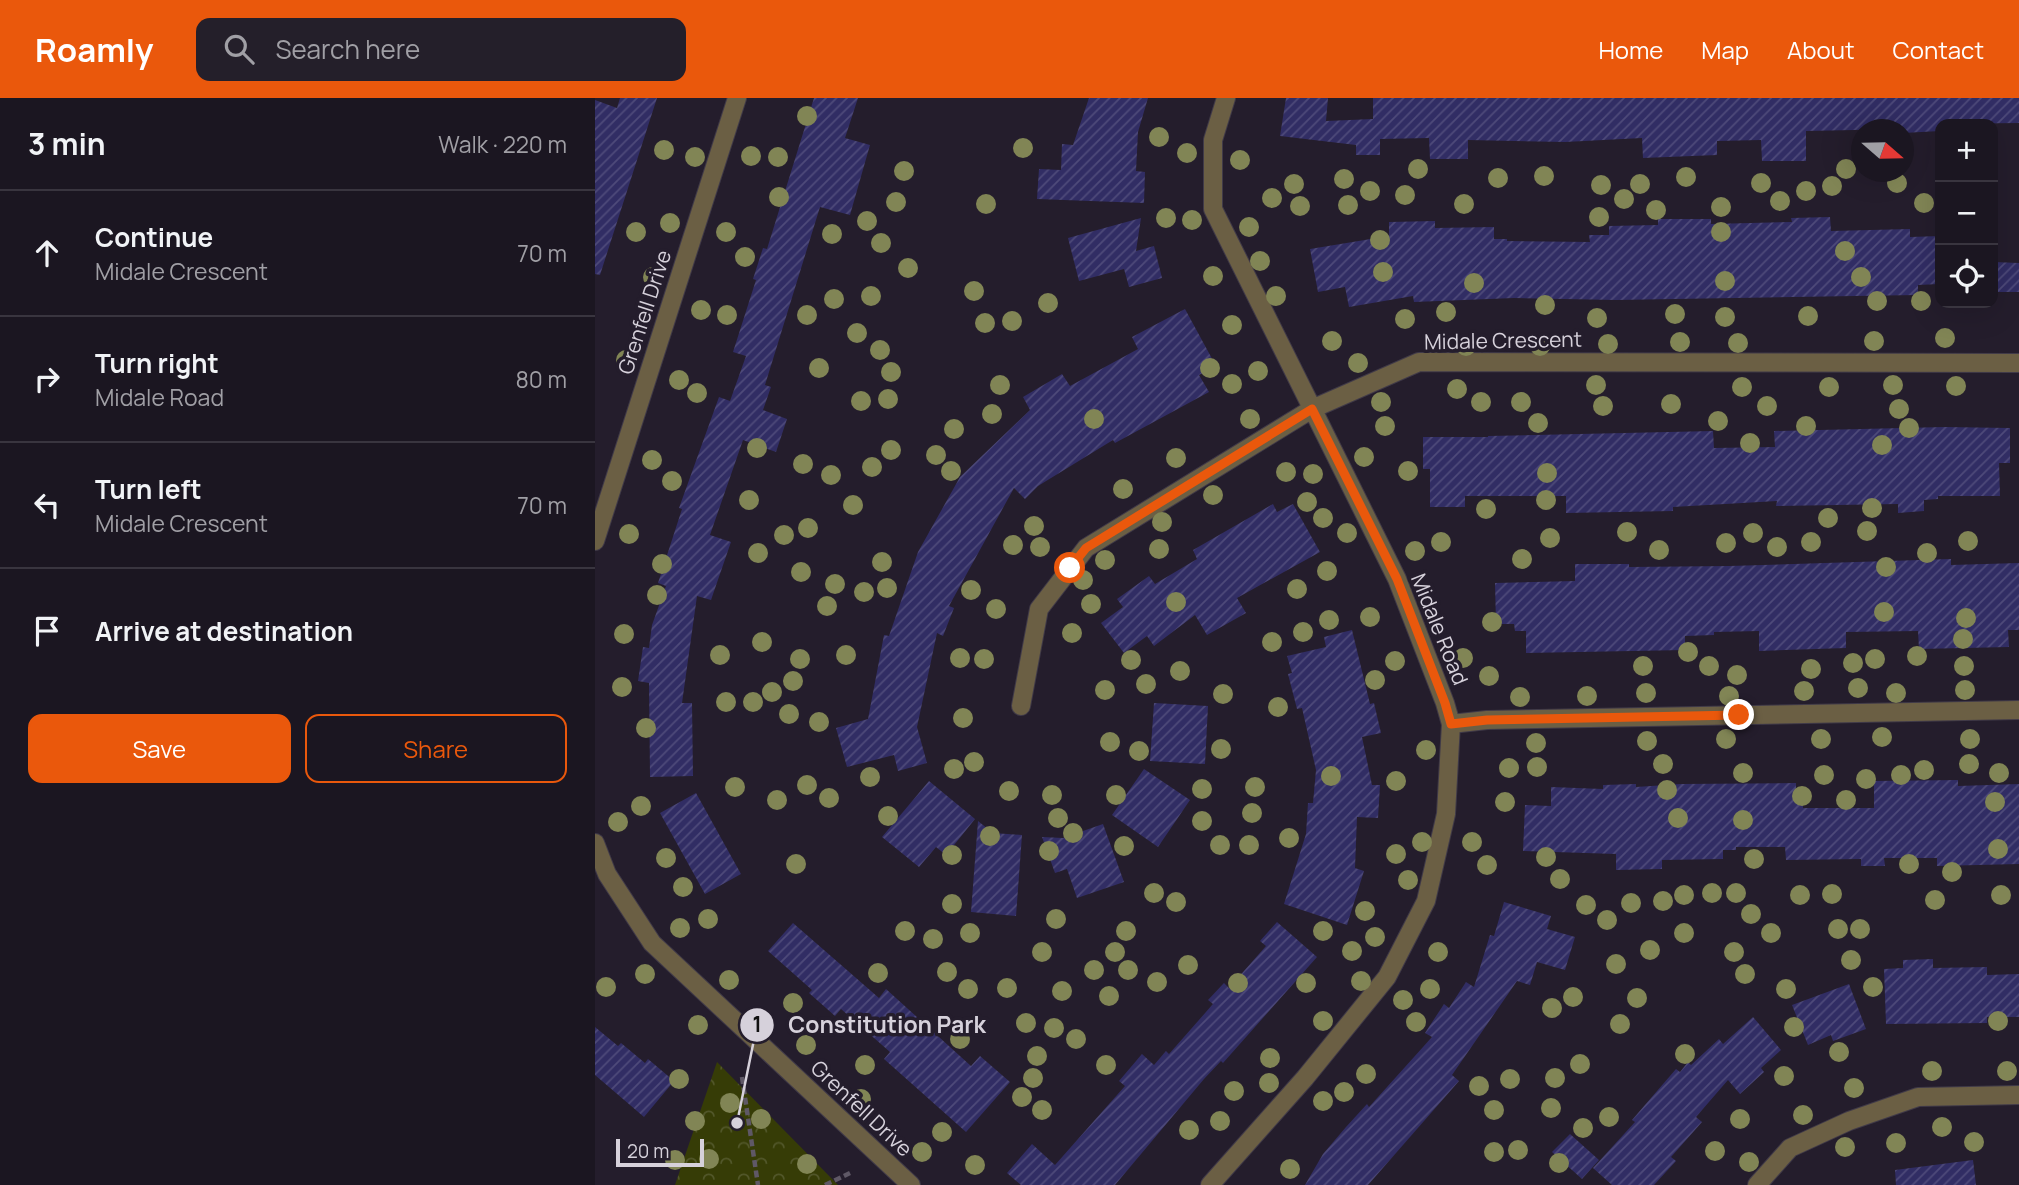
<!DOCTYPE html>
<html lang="en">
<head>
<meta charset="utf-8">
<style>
	:root { --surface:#1b1621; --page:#241f2a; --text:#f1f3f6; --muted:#a09fa5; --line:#39353f; --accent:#ea580c }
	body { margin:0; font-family:Manrope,sans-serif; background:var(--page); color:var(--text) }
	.controls { position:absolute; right:21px; top:21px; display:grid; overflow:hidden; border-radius:14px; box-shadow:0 7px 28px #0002 }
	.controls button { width:63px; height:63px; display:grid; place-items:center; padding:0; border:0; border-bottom:2px solid var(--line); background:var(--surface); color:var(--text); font:35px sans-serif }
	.compass { position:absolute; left:1256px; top:21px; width:63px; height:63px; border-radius:50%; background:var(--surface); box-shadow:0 7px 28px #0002; rotate:110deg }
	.scale { position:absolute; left:21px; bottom:18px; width:88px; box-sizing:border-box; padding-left:7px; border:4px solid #d6d1db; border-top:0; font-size:19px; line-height:24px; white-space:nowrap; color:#d6d1db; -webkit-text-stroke:5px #241d2c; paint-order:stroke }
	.stop { position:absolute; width:21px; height:21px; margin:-16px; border:5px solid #ea580c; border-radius:50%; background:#fff }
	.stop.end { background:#ea580c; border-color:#fff; box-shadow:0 2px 7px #0008 }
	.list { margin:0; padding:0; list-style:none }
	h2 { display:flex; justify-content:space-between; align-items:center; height:91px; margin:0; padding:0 28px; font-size:30px }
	h2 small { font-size:23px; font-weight:400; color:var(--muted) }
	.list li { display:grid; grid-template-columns:46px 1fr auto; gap:21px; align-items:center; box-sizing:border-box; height:126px; padding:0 28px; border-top:2px solid var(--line) }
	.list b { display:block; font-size:26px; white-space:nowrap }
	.list p { margin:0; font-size:23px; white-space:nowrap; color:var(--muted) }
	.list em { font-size:23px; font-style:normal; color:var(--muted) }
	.actions { display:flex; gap:14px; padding:21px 28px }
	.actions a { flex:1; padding:16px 0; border:2px solid var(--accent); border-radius:14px; text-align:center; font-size:24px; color:var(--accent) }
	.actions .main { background:var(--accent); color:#fff }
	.icon { flex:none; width:38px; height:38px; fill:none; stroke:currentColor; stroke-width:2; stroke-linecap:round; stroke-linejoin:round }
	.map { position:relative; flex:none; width:1424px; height:1087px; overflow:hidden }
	header { display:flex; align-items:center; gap:42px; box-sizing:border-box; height:98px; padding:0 35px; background:var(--accent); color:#fff }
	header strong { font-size:33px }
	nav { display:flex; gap:38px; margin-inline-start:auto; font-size:24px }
	.search { width:490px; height:63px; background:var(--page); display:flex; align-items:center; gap:18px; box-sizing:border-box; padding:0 24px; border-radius:14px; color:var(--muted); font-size:26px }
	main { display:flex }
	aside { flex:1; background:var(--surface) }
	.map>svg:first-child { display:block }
</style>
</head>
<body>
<header>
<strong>Roamly</strong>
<div class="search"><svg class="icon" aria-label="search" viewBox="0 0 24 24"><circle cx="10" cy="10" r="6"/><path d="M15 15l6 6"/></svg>Search here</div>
<nav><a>Home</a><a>Map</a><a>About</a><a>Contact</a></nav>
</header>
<main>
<aside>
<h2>3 min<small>Walk · 220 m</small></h2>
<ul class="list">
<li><svg class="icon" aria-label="ahead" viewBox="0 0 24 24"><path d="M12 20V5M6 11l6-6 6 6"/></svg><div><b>Continue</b><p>Midale Crescent</p></div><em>70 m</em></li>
<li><svg class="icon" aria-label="right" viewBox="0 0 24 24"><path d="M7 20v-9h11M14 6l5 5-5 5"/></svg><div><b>Turn right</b><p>Midale Road</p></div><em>80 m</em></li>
<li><svg class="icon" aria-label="left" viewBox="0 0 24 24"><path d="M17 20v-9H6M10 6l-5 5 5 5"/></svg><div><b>Turn left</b><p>Midale Crescent</p></div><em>70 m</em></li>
<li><svg class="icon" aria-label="arrive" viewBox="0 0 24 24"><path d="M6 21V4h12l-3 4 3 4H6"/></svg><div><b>Arrive at destination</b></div></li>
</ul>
<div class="actions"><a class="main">Save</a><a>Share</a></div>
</aside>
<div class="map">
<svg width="1424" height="1087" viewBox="0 0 1424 1087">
	<defs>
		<pattern id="park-crowns" width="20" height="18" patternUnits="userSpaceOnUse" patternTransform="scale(1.75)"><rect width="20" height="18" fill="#363c06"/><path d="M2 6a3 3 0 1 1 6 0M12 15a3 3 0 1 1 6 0" fill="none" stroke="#52572a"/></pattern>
		<pattern id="building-hatch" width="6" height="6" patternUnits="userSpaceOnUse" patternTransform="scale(1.75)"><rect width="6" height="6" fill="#312d64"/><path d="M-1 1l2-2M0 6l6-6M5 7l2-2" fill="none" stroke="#4e4a7a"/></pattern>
	</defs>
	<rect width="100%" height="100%" fill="#241d2c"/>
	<path fill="url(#park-crowns)" d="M122 964 243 1087H80Z"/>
	<path fill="url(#building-hatch)" d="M25 0H62L5 177 0 176V2L22 10Z
		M219 0H263L250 40 275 47 255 117 225 109 170 287 176 289 168 312 192 321 181 354 148 342 115 437 136 444 116 502 102 498 87 605H97L98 678 55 679 54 585 43 583 48 549 54 550 57 527 71 488 63 485 87 411 84 410 124 299 135 303 151 258 138 254 161 182 158 181 168 150 172 151Z
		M494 0H553L543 34 541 73 550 74 549 105 442 101 444 71 466 72 467 46 478 47Z
		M691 0H733L731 23 778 21V0H1424V25L1345 26V33L1308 35V31L1211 33V63H1167L1166 42 1122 43V57L1048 60 1047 40 970 44 873 42V61H835L834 40 785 41V57H761V47L685 38Z
		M1235 119 1236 133 1315 131V139L1345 138V186L1323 187V197L1021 202 919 200 819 204 818 198 754 209 750 189 723 194 715 151 794 138V124L840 123V130L899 129V141H912V143L995 144 994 137H1014V128L1063 127V121H1116V126L1197 124 1196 120Z
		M546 120 541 153 559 148 567 180 534 189 529 171 484 183 473 140Z
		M1399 164 1424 165V194H1400Z
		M590 211 621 268 604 277 614 294 520 345 518 342 443 388 430 401 419 390 354 508 359 510 348 538 342 535 322 629 332 665 303 673 299 657 252 669 241 630 273 621 289 537 294 538 323 454 365 379 435 312 428 299 467 276 475 288 543 251 537 239Z
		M1349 329 1415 330V365H1404L1405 398H1343V401L1329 402V413L1303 415V406L1181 408 1182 403 1078 409V413L971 415V398H870V409H835V371H828V339H893V338L1118 333 1119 350 1180 349 1179 333Z
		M678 406 682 414 698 406 725 454 642 500 651 515 612 537 600 517 559 548 552 538 529 555 506 525 528 509 522 501 554 478 560 486 602 461 598 452Z
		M1356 461V467L1424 465V532H1413L1414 549 1324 551 1323 533 1251 534V550L1164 553V533L1119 534V537L1090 538V552L931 555V533H920L919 526H901L900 485 980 483V466H1034V469L1134 468Z
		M757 532 775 606 779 605 786 635 767 639 777 687H785L783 720 762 719 760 770 769 773 752 827 689 806 711 736 713 705H718L721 672 707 610 702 611 693 576 697 575 692 558 731 549 729 539Z
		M559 605 613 608 610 666 555 663Z
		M549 671 595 702 563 749 517 717Z
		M1363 682V688L1424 686V766L1342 768V760H1289L1290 768H1266V761L1191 762 1190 749H1141V752H1128V761L1067 762V771L1021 772V756L928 753 930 707 956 708V689L1008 691V687L1041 686V689L1086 686 1201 685V704L1208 703V710H1279V683Z
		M334 683 380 721 351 757 341 749 324 769 287 739Z
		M101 695 146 776 110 796 65 715Z
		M383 723 398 735 427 737 421 818 376 814Z
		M508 726 529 784 482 800 472 771 460 775 447 739 468 740Z
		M909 804 956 818 952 831 980 839 970 872 942 864 935 887 922 883 857 977 864 983 773 1087H710L728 1056 751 1029 772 1006 774 1009 837 939 830 935 849 906 854 910 871 884 879 889 895 837 899 838Z
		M682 824 722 859 628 965 626 963 609 981 520 1087H426L412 1075 437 1046 460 1067 530 988 524 983 547 956 559 967 571 953 574 956 618 906 613 902 629 885 634 890 671 848 665 843Z
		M198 825 284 900 291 891 376 968 385 958 415 984 371 1034 289 961 295 954 246 911 240 918 214 895 217 892 173 853Z
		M1338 861V870L1392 869V877L1424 876V919H1392V925L1291 926 1289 871 1308 870V862Z
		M1254 886 1271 931 1238 943 1236 937 1213 947 1197 907Z
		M1158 919 1186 952 1166 970 1169 974 1145 996 1133 982 1101 1019 1107 1024 1076 1059 1081 1063 1059 1087H1017L998 1070 1040 1024 1037 1022 1081 971 1085 974 1093 964 1096 967 1124 941 1128 946Z
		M0 929 23 948 26 945 50 965 53 961 79 983 49 1019 0 977Z
		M975 1036 1004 1062 987 1081 957 1054Z
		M1378 1062 1381 1087H1301L1300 1072Z"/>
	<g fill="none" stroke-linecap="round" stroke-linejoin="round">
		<g stroke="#403a48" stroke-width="20">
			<path id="minor" d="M0 443 142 0
				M426 608 444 511 491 450 717 311 824 264 1424 265
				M856 626 892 622 1424 612
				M0 745 12 776 57 845 316 1087
				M615 1087 710 980 792 879 831 803 851 716 856 626 850 605 802 481 618 111V42L631 0
				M1162 1087 1195 1050 1254 1023 1323 999 1424 997"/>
		</g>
		<path stroke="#5f5866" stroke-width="4.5" stroke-dasharray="7 3.5" stroke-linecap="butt" d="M147 979 163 1087
			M230 1087 255 1075"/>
		<use href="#minor" stroke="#6b5f44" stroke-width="18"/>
	</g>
	<g fill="#818555">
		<circle cx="212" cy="18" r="10"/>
		<circle cx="564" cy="39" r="10"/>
		<circle cx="428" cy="50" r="10"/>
		<circle cx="69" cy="52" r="10"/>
		<circle cx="592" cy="55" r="10"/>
		<circle cx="156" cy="58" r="10"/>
		<circle cx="100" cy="59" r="10"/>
		<circle cx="183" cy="59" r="10"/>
		<circle cx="645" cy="62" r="10"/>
		<circle cx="823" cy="71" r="10"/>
		<circle cx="1251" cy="71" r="10"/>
		<circle cx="309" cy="73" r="10"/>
		<circle cx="949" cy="78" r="10"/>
		<circle cx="1091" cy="79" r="10"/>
		<circle cx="903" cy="80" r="10"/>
		<circle cx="749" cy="81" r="10"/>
		<circle cx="1166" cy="85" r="10"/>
		<circle cx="1302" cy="85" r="10"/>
		<circle cx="699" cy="86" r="10"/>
		<circle cx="1045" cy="86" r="10"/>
		<circle cx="1006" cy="87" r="10"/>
		<circle cx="1237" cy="88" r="10"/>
		<circle cx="775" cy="93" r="10"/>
		<circle cx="1211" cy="93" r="10"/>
		<circle cx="810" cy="97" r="10"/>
		<circle cx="184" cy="99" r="10"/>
		<circle cx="677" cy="100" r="10"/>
		<circle cx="1029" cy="101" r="10"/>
		<circle cx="1185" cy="103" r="10"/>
		<circle cx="301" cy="104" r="10"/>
		<circle cx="1329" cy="105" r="10"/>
		<circle cx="391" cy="106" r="10"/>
		<circle cx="869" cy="106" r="10"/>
		<circle cx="753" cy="107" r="10"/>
		<circle cx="705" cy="108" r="10"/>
		<circle cx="1126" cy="109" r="10"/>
		<circle cx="1061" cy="112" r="10"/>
		<circle cx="1004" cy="119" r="10"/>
		<circle cx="571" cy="120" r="10"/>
		<circle cx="597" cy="122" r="10"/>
		<circle cx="272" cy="123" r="10"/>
		<circle cx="75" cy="125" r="10"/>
		<circle cx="654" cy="129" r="10"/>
		<circle cx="41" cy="134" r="10"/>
		<circle cx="131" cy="134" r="10"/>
		<circle cx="1126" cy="134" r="10"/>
		<circle cx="237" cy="136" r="10"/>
		<circle cx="785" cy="142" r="10"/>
		<circle cx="286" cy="145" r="10"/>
		<circle cx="1250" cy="153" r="10"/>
		<circle cx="150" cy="159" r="10"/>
		<circle cx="665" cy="163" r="10"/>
		<circle cx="313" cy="170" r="10"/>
		<circle cx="788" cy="174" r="10"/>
		<circle cx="618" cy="178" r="10"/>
		<circle cx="58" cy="179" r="10"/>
		<circle cx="1266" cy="179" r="10"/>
		<circle cx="1130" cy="183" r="10"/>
		<circle cx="879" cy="185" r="10"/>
		<circle cx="379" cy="193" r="10"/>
		<circle cx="276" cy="198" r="10"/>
		<circle cx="681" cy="198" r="10"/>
		<circle cx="239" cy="201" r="10"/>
		<circle cx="1282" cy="203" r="10"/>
		<circle cx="1326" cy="203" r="10"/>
		<circle cx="453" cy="205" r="10"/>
		<circle cx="950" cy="207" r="10"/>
		<circle cx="106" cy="212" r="10"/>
		<circle cx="851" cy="214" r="10"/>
		<circle cx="1080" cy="216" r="10"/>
		<circle cx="132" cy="217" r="10"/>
		<circle cx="212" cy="217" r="10"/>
		<circle cx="1213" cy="218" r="10"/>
		<circle cx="1130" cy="219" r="10"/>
		<circle cx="1002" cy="220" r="10"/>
		<circle cx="810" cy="221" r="10"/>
		<circle cx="417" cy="223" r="10"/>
		<circle cx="390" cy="225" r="10"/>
		<circle cx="637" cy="227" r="10"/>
		<circle cx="262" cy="235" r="10"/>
		<circle cx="1350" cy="240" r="10"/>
		<circle cx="737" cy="243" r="10"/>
		<circle cx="1279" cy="243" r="10"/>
		<circle cx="1085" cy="244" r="10"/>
		<circle cx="1143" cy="245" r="10"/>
		<circle cx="1013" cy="246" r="10"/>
		<circle cx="871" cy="248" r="10"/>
		<circle cx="945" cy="248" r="10"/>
		<circle cx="285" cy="252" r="10"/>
		<circle cx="31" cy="262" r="10"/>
		<circle cx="763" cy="265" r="10"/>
		<circle cx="224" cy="270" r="10"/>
		<circle cx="615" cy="270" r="10"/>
		<circle cx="663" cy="273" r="10"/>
		<circle cx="296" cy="274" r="10"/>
		<circle cx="84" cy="282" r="10"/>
		<circle cx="637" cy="286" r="10"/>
		<circle cx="405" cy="287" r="10"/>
		<circle cx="1001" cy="287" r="10"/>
		<circle cx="1298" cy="287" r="10"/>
		<circle cx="1361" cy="288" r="10"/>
		<circle cx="1147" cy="289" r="10"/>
		<circle cx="1234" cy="289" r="10"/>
		<circle cx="862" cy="291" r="10"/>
		<circle cx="102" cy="295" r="10"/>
		<circle cx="293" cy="301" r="10"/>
		<circle cx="266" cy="303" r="10"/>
		<circle cx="786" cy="304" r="10"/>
		<circle cx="886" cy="304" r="10"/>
		<circle cx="926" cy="304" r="10"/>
		<circle cx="1076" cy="306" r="10"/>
		<circle cx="1008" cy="308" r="10"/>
		<circle cx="1172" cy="308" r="10"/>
		<circle cx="1304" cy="311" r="10"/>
		<circle cx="397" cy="316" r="10"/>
		<circle cx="499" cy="321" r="10"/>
		<circle cx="655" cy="321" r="10"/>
		<circle cx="1123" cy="323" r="10"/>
		<circle cx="943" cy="325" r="10"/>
		<circle cx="790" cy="328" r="10"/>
		<circle cx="1211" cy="328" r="10"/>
		<circle cx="1314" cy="330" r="10"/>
		<circle cx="359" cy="331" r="10"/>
		<circle cx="1155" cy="345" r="10"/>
		<circle cx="1287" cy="347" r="10"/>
		<circle cx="162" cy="350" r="10"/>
		<circle cx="296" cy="352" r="10"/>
		<circle cx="341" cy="357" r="10"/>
		<circle cx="769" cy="359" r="10"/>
		<circle cx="581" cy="360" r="10"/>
		<circle cx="57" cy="362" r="10"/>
		<circle cx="208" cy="366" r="10"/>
		<circle cx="277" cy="369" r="10"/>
		<circle cx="356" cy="373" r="10"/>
		<circle cx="813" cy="373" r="10"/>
		<circle cx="691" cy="374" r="10"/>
		<circle cx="952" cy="375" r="10"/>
		<circle cx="718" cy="376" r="10"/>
		<circle cx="236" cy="377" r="10"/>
		<circle cx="77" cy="383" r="10"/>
		<circle cx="528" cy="391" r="10"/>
		<circle cx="618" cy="397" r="10"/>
		<circle cx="154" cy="402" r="10"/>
		<circle cx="951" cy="402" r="10"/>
		<circle cx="712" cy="404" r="10"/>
		<circle cx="258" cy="407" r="10"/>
		<circle cx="1277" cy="410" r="10"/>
		<circle cx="891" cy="411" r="10"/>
		<circle cx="728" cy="420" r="10"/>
		<circle cx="1233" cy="420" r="10"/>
		<circle cx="567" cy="424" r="10"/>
		<circle cx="439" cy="428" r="10"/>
		<circle cx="213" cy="430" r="10"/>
		<circle cx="1272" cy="433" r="10"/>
		<circle cx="1032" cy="434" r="10"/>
		<circle cx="752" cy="435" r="10"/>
		<circle cx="1158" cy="435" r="10"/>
		<circle cx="34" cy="436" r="10"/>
		<circle cx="189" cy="437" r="10"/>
		<circle cx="955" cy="440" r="10"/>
		<circle cx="1373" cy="443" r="10"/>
		<circle cx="846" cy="444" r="10"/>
		<circle cx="1216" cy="444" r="10"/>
		<circle cx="1131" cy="445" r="10"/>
		<circle cx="418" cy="447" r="10"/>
		<circle cx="445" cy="449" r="10"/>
		<circle cx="1182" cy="449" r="10"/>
		<circle cx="564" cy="451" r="10"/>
		<circle cx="1064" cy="452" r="10"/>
		<circle cx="820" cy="453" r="10"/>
		<circle cx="163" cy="455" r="10"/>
		<circle cx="1332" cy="455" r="10"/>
		<circle cx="927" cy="461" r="10"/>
		<circle cx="510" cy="462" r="10"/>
		<circle cx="287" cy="464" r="10"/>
		<circle cx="67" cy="466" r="10"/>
		<circle cx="1291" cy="469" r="10"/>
		<circle cx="732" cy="473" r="10"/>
		<circle cx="206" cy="474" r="10"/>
		<circle cx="488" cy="482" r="10"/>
		<circle cx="240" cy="486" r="10"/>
		<circle cx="292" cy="490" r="10"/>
		<circle cx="702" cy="491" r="10"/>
		<circle cx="376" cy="492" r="10"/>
		<circle cx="269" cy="494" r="10"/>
		<circle cx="62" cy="497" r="10"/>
		<circle cx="581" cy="504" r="10"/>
		<circle cx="496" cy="506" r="10"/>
		<circle cx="232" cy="508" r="10"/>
		<circle cx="401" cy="511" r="10"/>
		<circle cx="1289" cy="514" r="10"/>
		<circle cx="775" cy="519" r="10"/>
		<circle cx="1371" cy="520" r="10"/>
		<circle cx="734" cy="522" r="10"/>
		<circle cx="897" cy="524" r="10"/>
		<circle cx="708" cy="534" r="10"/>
		<circle cx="477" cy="535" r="10"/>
		<circle cx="29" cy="536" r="10"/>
		<circle cx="1368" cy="541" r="10"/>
		<circle cx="167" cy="544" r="10"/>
		<circle cx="677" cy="544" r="10"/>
		<circle cx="1093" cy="554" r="10"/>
		<circle cx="125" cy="557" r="10"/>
		<circle cx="251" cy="557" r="10"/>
		<circle cx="1322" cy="558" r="10"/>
		<circle cx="365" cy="560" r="10"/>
		<circle cx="868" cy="560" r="10"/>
		<circle cx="205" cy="561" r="10"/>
		<circle cx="389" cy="561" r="10"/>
		<circle cx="1280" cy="561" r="10"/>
		<circle cx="536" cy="562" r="10"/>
		<circle cx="800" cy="563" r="10"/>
		<circle cx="1258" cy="565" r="10"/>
		<circle cx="1048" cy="568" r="10"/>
		<circle cx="1114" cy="568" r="10"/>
		<circle cx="1369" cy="568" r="10"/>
		<circle cx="1216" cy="571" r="10"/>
		<circle cx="585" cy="573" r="10"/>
		<circle cx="1142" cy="577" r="10"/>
		<circle cx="894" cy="578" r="10"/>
		<circle cx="780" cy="582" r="10"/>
		<circle cx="198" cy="583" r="10"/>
		<circle cx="551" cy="586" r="10"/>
		<circle cx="27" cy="589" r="10"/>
		<circle cx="1263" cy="590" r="10"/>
		<circle cx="510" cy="592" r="10"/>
		<circle cx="1370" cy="592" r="10"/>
		<circle cx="1209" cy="593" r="10"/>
		<circle cx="177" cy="594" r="10"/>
		<circle cx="1051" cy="595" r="10"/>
		<circle cx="1301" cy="595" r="10"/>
		<circle cx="628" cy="596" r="10"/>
		<circle cx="992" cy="598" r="10"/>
		<circle cx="1134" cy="598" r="10"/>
		<circle cx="925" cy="599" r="10"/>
		<circle cx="131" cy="604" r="10"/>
		<circle cx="158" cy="604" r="10"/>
		<circle cx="683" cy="609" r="10"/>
		<circle cx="194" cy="616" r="10"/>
		<circle cx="368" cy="620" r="10"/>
		<circle cx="224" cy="624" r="10"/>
		<circle cx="51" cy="630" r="10"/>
		<circle cx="1287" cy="639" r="10"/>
		<circle cx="1131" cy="641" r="10"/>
		<circle cx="1226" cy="641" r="10"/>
		<circle cx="1375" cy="641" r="10"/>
		<circle cx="1052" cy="643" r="10"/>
		<circle cx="515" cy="644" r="10"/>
		<circle cx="941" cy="645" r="10"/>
		<circle cx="626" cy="651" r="10"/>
		<circle cx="831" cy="652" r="10"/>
		<circle cx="544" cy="653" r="10"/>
		<circle cx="379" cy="664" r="10"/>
		<circle cx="1068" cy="666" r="10"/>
		<circle cx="1374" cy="666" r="10"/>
		<circle cx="942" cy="669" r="10"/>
		<circle cx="914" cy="670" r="10"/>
		<circle cx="359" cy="671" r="10"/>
		<circle cx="1329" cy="672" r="10"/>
		<circle cx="1148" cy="675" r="10"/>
		<circle cx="1404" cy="675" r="10"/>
		<circle cx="1229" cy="677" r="10"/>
		<circle cx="1306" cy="677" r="10"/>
		<circle cx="736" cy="678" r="10"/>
		<circle cx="275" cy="679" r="10"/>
		<circle cx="1271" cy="681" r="10"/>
		<circle cx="801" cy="683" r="10"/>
		<circle cx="212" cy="687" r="10"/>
		<circle cx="140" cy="689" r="10"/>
		<circle cx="660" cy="689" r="10"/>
		<circle cx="607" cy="691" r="10"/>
		<circle cx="1072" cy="692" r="10"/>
		<circle cx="414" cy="693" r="10"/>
		<circle cx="457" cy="697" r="10"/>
		<circle cx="521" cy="697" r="10"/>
		<circle cx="1207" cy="698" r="10"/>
		<circle cx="234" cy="700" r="10"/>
		<circle cx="182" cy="702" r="10"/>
		<circle cx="1251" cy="702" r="10"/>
		<circle cx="910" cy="704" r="10"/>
		<circle cx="1400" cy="704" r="10"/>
		<circle cx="46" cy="708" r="10"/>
		<circle cx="657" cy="715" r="10"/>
		<circle cx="293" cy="718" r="10"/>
		<circle cx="463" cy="720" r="10"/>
		<circle cx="1083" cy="720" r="10"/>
		<circle cx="1148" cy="722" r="10"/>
		<circle cx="607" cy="723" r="10"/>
		<circle cx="23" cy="724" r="10"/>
		<circle cx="478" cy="735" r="10"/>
		<circle cx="395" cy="738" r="10"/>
		<circle cx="694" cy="740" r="10"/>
		<circle cx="827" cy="744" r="10"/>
		<circle cx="877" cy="744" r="10"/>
		<circle cx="625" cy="747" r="10"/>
		<circle cx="654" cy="747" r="10"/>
		<circle cx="529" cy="748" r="10"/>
		<circle cx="1403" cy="751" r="10"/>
		<circle cx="454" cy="753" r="10"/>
		<circle cx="801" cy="756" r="10"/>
		<circle cx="357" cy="757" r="10"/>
		<circle cx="951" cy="759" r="10"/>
		<circle cx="71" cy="760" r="10"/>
		<circle cx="1159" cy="761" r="10"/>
		<circle cx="201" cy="766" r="10"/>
		<circle cx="1314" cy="766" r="10"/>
		<circle cx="892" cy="767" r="10"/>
		<circle cx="1357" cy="774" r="10"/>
		<circle cx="965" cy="781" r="10"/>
		<circle cx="813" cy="782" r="10"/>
		<circle cx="88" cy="789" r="10"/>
		<circle cx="559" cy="795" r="10"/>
		<circle cx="1117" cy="795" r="10"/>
		<circle cx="1141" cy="795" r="10"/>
		<circle cx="1237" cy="796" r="10"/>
		<circle cx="1089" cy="797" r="10"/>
		<circle cx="1205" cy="797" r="10"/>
		<circle cx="1406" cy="797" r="10"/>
		<circle cx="1340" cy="802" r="10"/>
		<circle cx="1068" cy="803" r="10"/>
		<circle cx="581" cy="804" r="10"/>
		<circle cx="1036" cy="805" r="10"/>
		<circle cx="357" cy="806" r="10"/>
		<circle cx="991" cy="807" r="10"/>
		<circle cx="770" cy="813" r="10"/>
		<circle cx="1156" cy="816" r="10"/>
		<circle cx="113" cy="821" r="10"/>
		<circle cx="461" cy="821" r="10"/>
		<circle cx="1012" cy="822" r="10"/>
		<circle cx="85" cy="830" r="10"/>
		<circle cx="1243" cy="831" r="10"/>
		<circle cx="1265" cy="831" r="10"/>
		<circle cx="310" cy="833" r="10"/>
		<circle cx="531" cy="833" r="10"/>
		<circle cx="728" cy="833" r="10"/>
		<circle cx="375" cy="835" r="10"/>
		<circle cx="1089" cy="835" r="10"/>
		<circle cx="1176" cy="835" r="10"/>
		<circle cx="780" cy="839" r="10"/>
		<circle cx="338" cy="841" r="10"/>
		<circle cx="1055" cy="852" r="10"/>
		<circle cx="757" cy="853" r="10"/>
		<circle cx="447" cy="854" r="10"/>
		<circle cx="520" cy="854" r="10"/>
		<circle cx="843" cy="854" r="10"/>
		<circle cx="1139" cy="854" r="10"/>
		<circle cx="1256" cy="862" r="10"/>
		<circle cx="1021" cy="866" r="10"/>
		<circle cx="593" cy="867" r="10"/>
		<circle cx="499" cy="872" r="10"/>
		<circle cx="533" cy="872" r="10"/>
		<circle cx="352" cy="874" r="10"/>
		<circle cx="283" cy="875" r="10"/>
		<circle cx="50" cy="876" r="10"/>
		<circle cx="1150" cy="876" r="10"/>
		<circle cx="134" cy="882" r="10"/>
		<circle cx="766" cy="883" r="10"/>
		<circle cx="562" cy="884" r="10"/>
		<circle cx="643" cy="885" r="10"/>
		<circle cx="711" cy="885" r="10"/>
		<circle cx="11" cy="889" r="10"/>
		<circle cx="1278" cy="889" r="10"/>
		<circle cx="412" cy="890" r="10"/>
		<circle cx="373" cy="891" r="10"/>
		<circle cx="835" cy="891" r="10"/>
		<circle cx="1191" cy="891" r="10"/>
		<circle cx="467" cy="893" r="10"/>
		<circle cx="514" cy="898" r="10"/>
		<circle cx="978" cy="899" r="10"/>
		<circle cx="1042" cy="900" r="10"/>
		<circle cx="808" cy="902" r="10"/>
		<circle cx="198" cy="905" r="10"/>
		<circle cx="957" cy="910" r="10"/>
		<circle cx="728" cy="923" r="10"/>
		<circle cx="1403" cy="923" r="10"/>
		<circle cx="821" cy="924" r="10"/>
		<circle cx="431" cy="925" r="10"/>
		<circle cx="1025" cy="926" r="10"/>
		<circle cx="103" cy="927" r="10"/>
		<circle cx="1199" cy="929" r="10"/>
		<circle cx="459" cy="930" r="10"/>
		<circle cx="365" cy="941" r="10"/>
		<circle cx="481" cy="941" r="10"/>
		<circle cx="211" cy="947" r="10"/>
		<circle cx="1244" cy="954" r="10"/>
		<circle cx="1090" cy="956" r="10"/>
		<circle cx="442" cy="958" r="10"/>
		<circle cx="675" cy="960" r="10"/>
		<circle cx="985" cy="966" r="10"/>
		<circle cx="270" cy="967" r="10"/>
		<circle cx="511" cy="967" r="10"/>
		<circle cx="1337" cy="973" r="10"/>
		<circle cx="1412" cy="973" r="10"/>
		<circle cx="771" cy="976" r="10"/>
		<circle cx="1189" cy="978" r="10"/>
		<circle cx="438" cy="980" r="10"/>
		<circle cx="960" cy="980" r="10"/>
		<circle cx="84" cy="981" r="10"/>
		<circle cx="915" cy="981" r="10"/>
		<circle cx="674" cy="985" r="10"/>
		<circle cx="884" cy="988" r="10"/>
		<circle cx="1259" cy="990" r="10"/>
		<circle cx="639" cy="993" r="10"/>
		<circle cx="749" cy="994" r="10"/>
		<circle cx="427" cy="999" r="10"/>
		<circle cx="266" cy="1001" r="10"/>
		<circle cx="728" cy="1003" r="10"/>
		<circle cx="135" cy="1005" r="10"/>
		<circle cx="956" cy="1010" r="10"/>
		<circle cx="447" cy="1012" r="10"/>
		<circle cx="899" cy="1012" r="10"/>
		<circle cx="1208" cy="1017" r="10"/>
		<circle cx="1014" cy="1019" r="10"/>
		<circle cx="166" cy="1021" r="10"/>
		<circle cx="1145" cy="1021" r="10"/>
		<circle cx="100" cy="1023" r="10"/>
		<circle cx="625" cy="1023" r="10"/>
		<circle cx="1347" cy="1029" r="10"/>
		<circle cx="988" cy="1030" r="10"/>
		<circle cx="594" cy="1032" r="10"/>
		<circle cx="347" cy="1034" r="10"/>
		<circle cx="1379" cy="1044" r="10"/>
		<circle cx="1301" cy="1045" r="10"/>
		<circle cx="1250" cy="1049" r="10"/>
		<circle cx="923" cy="1052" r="10"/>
		<circle cx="1120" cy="1053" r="10"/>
		<circle cx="327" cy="1054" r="10"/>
		<circle cx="899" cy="1054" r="10"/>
		<circle cx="114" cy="1061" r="10"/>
		<circle cx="80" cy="1062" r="10"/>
		<circle cx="1154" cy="1064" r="10"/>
		<circle cx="964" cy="1065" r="10"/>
		<circle cx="212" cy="1066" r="10"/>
		<circle cx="380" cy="1067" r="10"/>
		<circle cx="695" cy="1071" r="10"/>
	</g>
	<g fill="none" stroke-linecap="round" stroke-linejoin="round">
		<path stroke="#ea580c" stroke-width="9" d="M475 470 491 450 717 311 802 481 850 605 856 626 892 622 1144 617"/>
	</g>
	<g text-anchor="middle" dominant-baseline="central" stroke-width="7" stroke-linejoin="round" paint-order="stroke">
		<g font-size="21" fill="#d6d1db" stroke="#241d2c">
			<text transform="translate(49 214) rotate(-72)">Grenfell Drive</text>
			<text transform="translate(908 242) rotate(-1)">Midale Crescent</text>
			<text transform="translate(845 531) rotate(68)">Midale Road</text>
			<text transform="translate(267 1010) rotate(43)">Grenfell Drive</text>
		</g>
	</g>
	<path fill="none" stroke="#d6d1db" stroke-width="2.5" d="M142 1025L162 927"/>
	<g fill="#d6d1db" stroke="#241d2c" stroke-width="2.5">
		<circle cx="142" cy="1025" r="7"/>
		<circle cx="162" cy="927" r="18"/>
	</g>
	<g font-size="21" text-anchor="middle" font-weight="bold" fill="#111">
		<text x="162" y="934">1</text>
	</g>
	<g font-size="23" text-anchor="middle" font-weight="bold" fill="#d6d1db" stroke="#241d2c" stroke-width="7" stroke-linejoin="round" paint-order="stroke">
		<text x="292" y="935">Constitution Park</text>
	</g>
</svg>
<div class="controls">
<button>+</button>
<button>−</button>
<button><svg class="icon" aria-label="locate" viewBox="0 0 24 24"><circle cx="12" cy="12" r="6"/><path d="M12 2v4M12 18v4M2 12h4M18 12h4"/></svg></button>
</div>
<svg class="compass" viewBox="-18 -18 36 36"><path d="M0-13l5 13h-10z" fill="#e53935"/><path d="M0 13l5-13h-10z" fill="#a09fa5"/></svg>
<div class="scale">20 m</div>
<div class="stop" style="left:475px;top:470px"></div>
<div class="stop end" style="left:1144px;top:617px"></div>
</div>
</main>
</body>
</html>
